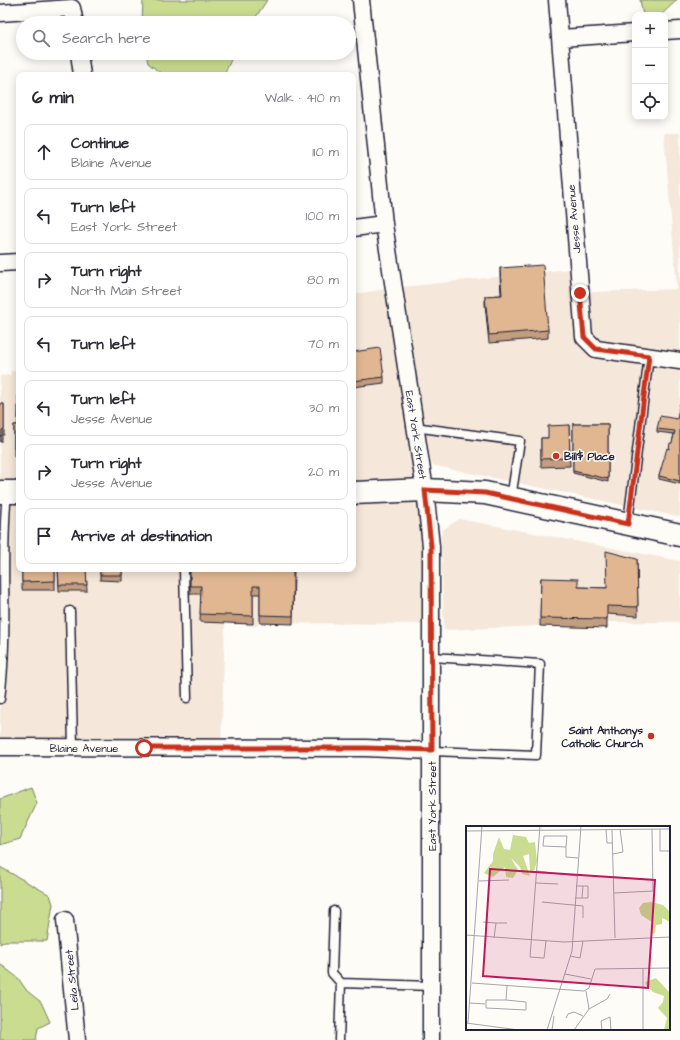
<!DOCTYPE html>
<html lang="en">
<head>
<meta charset="utf-8">
<style>
	:root { --surface:#fff; --page:#f2f2f3; --text:#2b2b33; --muted:#7c7c81; --line:#e1e1e2 }
	body { margin:0; font-family:"Architects Daughter",sans-serif; background:var(--page); color:var(--text) }
	.controls { position:absolute; right:12px; top:12px; display:grid; overflow:hidden; border-radius:8px; box-shadow:0 2px 10px #0003 }
	.controls button { width:36px; height:36px; display:grid; place-items:center; padding:0; border:0; border-bottom:1px solid var(--line); background:var(--surface); color:var(--text); font:20px sans-serif }
	.stop { position:absolute; width:12px; height:12px; margin:-9px; border:3px solid #c8321e; border-radius:50%; background:#fff }
	.stop.end { background:#c8321e; border-color:#fff; box-shadow:0 1px 4px #0008 }
	.list { margin:0; padding:0; list-style:none }
	h2 { display:flex; justify-content:space-between; align-items:center; height:52px; margin:0; padding:0 16px; font-size:17px }
	h2 small { font-size:13px; font-weight:400; color:var(--muted) }
	.list li { display:grid; grid-template-columns:26px 1fr auto; gap:12px; align-items:center; box-sizing:border-box; height:56px; margin:0 8px 8px; padding:0 8px; border:1px solid var(--line); border-radius:8px }
	.list b { display:block; font-size:15px; white-space:nowrap }
	.list p { margin:0; font-size:13px; white-space:nowrap; color:var(--muted) }
	.list em { font-size:13px; font-style:normal; color:var(--muted) }
	.icon { flex:none; width:22px; height:22px; fill:none; stroke:currentColor; stroke-width:2; stroke-linecap:round; stroke-linejoin:round }
	.map { position:relative; flex:none; width:680px; height:1040px; overflow:hidden }
	.search { position:absolute; background:var(--surface); box-shadow:0 2px 10px #0003; left:16px; top:16px; width:340px; height:44px; display:flex; align-items:center; gap:10px; box-sizing:border-box; padding:0 14px; border-radius:22px; color:var(--muted); font-size:15px }
	.panel { position:absolute; background:var(--surface); box-shadow:0 2px 10px #0003; left:16px; top:72px; width:340px; height:500px; border-radius:8px }
	.map>svg:first-child { display:block }
</style>
</head>
<body>
<div class="map">
<svg width="680" height="1040" viewBox="0 0 680 1040">
	<rect width="100%" height="100%" fill="#fdfcf7"/>
	<filter id="ink" filterUnits="userSpaceOnUse"><feTurbulence type="fractalNoise" baseFrequency=".025" numOctaves="2"/><feDisplacementMap in="SourceGraphic" scale="8" xChannelSelector="R" yChannelSelector="G"/><feConvolveMatrix kernelMatrix="1 2 1 2 8 2 1 2 1" color-interpolation-filters="sRGB"/></filter>
	<g filter="url(#ink)">
		<path fill="#f5e7d9" d="M664 133H680V517L432 465 420 408 403 287 570 269 573 296 596 292 677 289Z
			M394 288 433 624 260 623 256 626 225 623 221 748 0 747V376L10 375 11 371H19V569H353V294Z
			M459 519 680 561V622H607V628L540 626 444 630 441 536 444 529Z"/>
		<path fill="#c9dc90" stroke="#767f66" d="M143 0H267L252 23H142Z
			M640 0H677L662 14 643 15Z
			M146 53H234L225 73 221 75H163L148 63Z
			M31 787 37 803 20 839 0 845V799Z
			M0 867 50 895 53 904 47 941H5L0 944Z
			M0 964 18 978 27 991 41 1002 50 1022 38 1028 36 1040H0Z"/>
		<g fill="none" stroke-linecap="round" stroke-linejoin="round">
			<g stroke="#22223b" stroke-width="11">
				<path id="service" d="M414 427 520 441 511 498
					M628 522 649 356
					M184 569 187 698
					M70 611 73 747
					M0 699C9 630 0 561 7 492
					M432 751 536 755 540 664 432 657
					M334 911 332 973 341 983 431 986
					M339 1040 341 983"/>
			</g>
			<g stroke="#22223b" stroke-width="19">
				<path id="minor" d="M361 0 384 224 425 490 431 546V1040
					M557 0 584 337 596 349 680 361
					M0 13 72 8 75 23
					M665 31 680 30
					M561 38 635 33
					M79 53 82 75
					M353 228 384 224
					M0 263 19 262
					M0 747 366 748 432 751
					M65 920 77 1040"/>
			</g>
			<g stroke="#22223b" stroke-width="25">
				<path id="primary" d="M0 492H19
					M353 493 425 490 485 493 680 535"/>
			</g>
			<use href="#service" stroke="#fdfcf7" stroke-width="8"/>
			<use href="#minor" stroke="#fdfcf7" stroke-width="16"/>
			<use href="#primary" stroke="#fdfcf7" stroke-width="22"/>
		</g>
		<path fill="#c29d7e" stroke="#22223b" d="M500 268 548 330V338L489 343 485 304V296L501 295 500 276Z
			M353 352 384 377V383L353 387Z
			M19 395V457H14V425H18Z
			M0 404H4V435H2V442H0Z
			M680 404V484L659 479V476L669 449 672 443 674 434 657 432V429L677 419Z
			M573 424H608V482L573 473Z
			M569 425 570 466 541 467V438H548Z
			M637 559 638 616 607 614V628L540 626 541 578 578 587 607 588Z
			M22 569H55V590H22Z
			M58 569H86L87 591H59Z
			M100 569H122V581L100 580Z
			M190 569H294L293 624 260 623V594H253V624L200 622 201 594H190Z"/>
		<path fill="#e1b792" stroke="#22223b" d="M543 265 548 330 489 335 485 296 502 295 500 268Z
			M380 348 384 377 353 381V352Z
			M18 395H19V449H14V425H18Z
			M0 404H4V429L2 430V436H0Z
			M680 404V481L659 476 667 448 669 449 670 443H672L675 431 657 429 660 416 677 419Z
			M573 424H608V479L573 471Z
			M569 425 570 458 541 459V438H548V426Z
			M606 551 637 559 638 607 607 606V619L540 618 541 578 578 579V587L607 588Z
			M22 569H55V581L22 582Z
			M58 569H86L87 585H59Z
			M100 569H122V575H100Z
			M190 569H293V616L260 615V586H253V616L200 614 201 586H190Z"/>
	</g>
	<g fill="none" stroke-linecap="round" stroke-linejoin="round" filter="url(#ink)">
		<path stroke="#c8321e" stroke-width="5" d="M144 748H366L432 750 431 546 425 490 485 493 628 524 649 356 596 349 584 337 580 293"/>
	</g>
	<g fill="#c8321e" stroke="#fdfcf7" stroke-width="1.5">
		<circle cx="556" cy="456" r="4"/>
		<circle cx="651" cy="736" r="4"/>
	</g>
	<g text-anchor="middle" dominant-baseline="central" stroke-width="3" stroke-linejoin="round" paint-order="stroke">
		<g font-size="11" fill="#22223b" stroke="#fdfcf7">
			<text transform="translate(574 219) rotate(-95)">Jesse Avenue</text>
			<text transform="translate(416 435) rotate(81)">East York Street</text>
			<text x="84" y="748">Blaine Avenue</text>
			<text transform="translate(432 806) rotate(-90)">East York Street</text>
			<text transform="translate(72 980) rotate(-96)">Leila Street</text>
		</g>
		<g font-size="11" font-weight="bold" fill="#22223b" stroke="#fdfcf7" text-anchor="start">
			<text x="564" y="456">Bill$ Place</text>
			<text x="643" y="730" text-anchor="end">Saint Anthonys<tspan x="643" dy="13">Catholic Church</tspan></text>
		</g>
	</g>
	<g transform="translate(466 826)">
		<rect width="204" height="204" fill="#fdfcf7"/>
		<path d="M47 9 60 11 63 17 69 16 71 35 68 45H64L63 28 57 30 64 50 56 48 54 41 45 32 52 44 47 52 40 51 39 41 27 51 18 47 27 35V28L33 11 38 23 44 24ZM185 76 197 79 204 86V96L196 92V98L190 99 189 107 186 108V96L175 89 173 82 177 77ZM190 152 204 167V204H198L201 192 192 182 197 176 198 170 187 166 180 159 179 156Z" fill="#c9dc90"/>
		<path fill="none" stroke="#a5a5ac" stroke-width="1" d="M74 0 64 131 78 132 80 115M140 3 141 17H147M194 3V25H204M146 4 149 112M0 5 204 3M100 21 77 20 78 10H101L100 21V31L112 32M147 28 157 26 154 3M71 45 111 50M13 55 43 54M70 57 92 58M148 67 187 65 186 3M109 72H122V60H110M116 72 117 60M76 76 117 80V92M17 96 30 97M0 109 98 116 204 111M28 112 30 97H41M104 130 114 132 117 115M177 142V204M99 148 125 153M6 157 118 165 123 162 129 143 204 142M120 165 123 183M40 174 60 176V184L20 182V174H40L41 160M4 177 19 178M100 192 102 188 108 186 117 190M0 197 53 204M2 197 16 0M81 204 106 125 115 0M86 204 88 190M108 204 123 183 141 173 144 168M136 204 135 195 144 191 145 204"/>
		<path fill="#c2185b" fill-opacity="0.15" stroke="#c2185b" stroke-width="2" d="M24 43 189 54 182 162 17 150Z"/>
		<rect width="204" height="204" fill="none" stroke="#22223b" stroke-width="2"/>
	</g>
</svg>
<div class="controls">
<button>+</button>
<button>−</button>
<button><svg class="icon" aria-label="locate" viewBox="0 0 24 24"><circle cx="12" cy="12" r="6"/><path d="M12 2v4M12 18v4M2 12h4M18 12h4"/></svg></button>
</div>
<div class="stop" style="left:144px;top:748px"></div>
<div class="stop end" style="left:580px;top:293px"></div>
<div class="search"><svg class="icon" aria-label="search" viewBox="0 0 24 24"><circle cx="10" cy="10" r="6"/><path d="M15 15l6 6"/></svg>Search here</div>
<section class="panel">
<h2>6 min<small>Walk · 410 m</small></h2>
<ul class="list">
<li><svg class="icon" aria-label="ahead" viewBox="0 0 24 24"><path d="M12 20V5M6 11l6-6 6 6"/></svg><div><b>Continue</b><p>Blaine Avenue</p></div><em>110 m</em></li>
<li><svg class="icon" aria-label="left" viewBox="0 0 24 24"><path d="M17 20v-9H6M10 6l-5 5 5 5"/></svg><div><b>Turn left</b><p>East York Street</p></div><em>100 m</em></li>
<li><svg class="icon" aria-label="right" viewBox="0 0 24 24"><path d="M7 20v-9h11M14 6l5 5-5 5"/></svg><div><b>Turn right</b><p>North Main Street</p></div><em>80 m</em></li>
<li><svg class="icon" aria-label="left" viewBox="0 0 24 24"><path d="M17 20v-9H6M10 6l-5 5 5 5"/></svg><div><b>Turn left</b></div><em>70 m</em></li>
<li><svg class="icon" aria-label="left" viewBox="0 0 24 24"><path d="M17 20v-9H6M10 6l-5 5 5 5"/></svg><div><b>Turn left</b><p>Jesse Avenue</p></div><em>30 m</em></li>
<li><svg class="icon" aria-label="right" viewBox="0 0 24 24"><path d="M7 20v-9h11M14 6l5 5-5 5"/></svg><div><b>Turn right</b><p>Jesse Avenue</p></div><em>20 m</em></li>
<li><svg class="icon" aria-label="arrive" viewBox="0 0 24 24"><path d="M6 21V4h12l-3 4 3 4H6"/></svg><div><b>Arrive at destination</b></div></li>
</ul>
</section>
</div>
</body>
</html>
